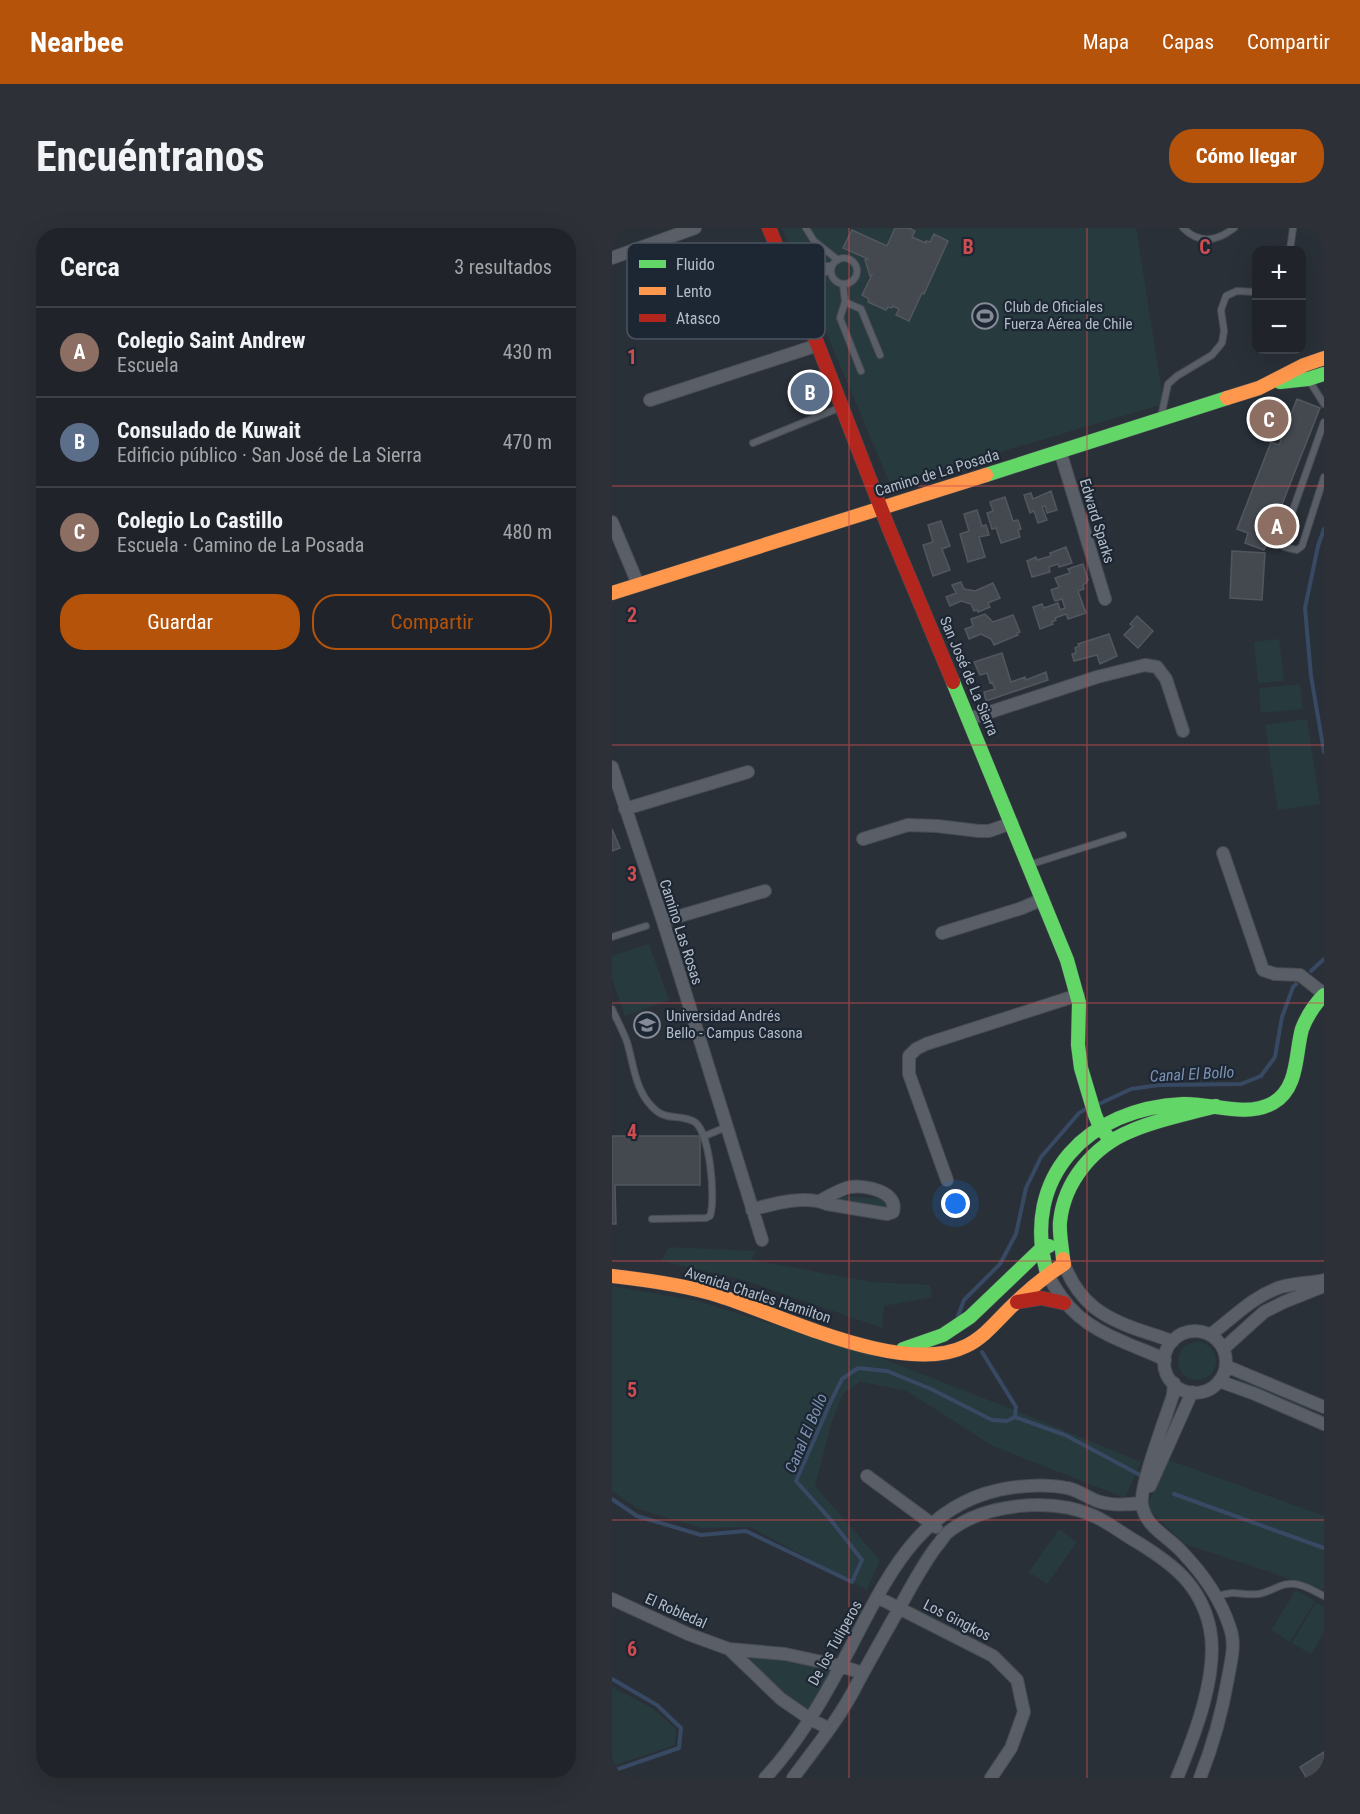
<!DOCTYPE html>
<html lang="es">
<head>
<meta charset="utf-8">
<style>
	:root { --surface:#20242a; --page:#2d3036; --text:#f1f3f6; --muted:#a2a4a8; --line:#3d4147; --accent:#b45309 }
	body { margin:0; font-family:"Roboto Condensed",sans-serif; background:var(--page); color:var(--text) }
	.controls { position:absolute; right:18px; top:18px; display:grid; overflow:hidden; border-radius:12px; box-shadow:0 6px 24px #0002 }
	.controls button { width:54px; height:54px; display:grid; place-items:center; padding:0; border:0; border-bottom:2px solid var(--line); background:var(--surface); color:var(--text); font:30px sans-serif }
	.you { position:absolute; left:344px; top:976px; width:21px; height:21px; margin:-15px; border:4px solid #fff; border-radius:50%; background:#1a73e8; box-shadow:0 0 0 9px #1a73e833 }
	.badge { display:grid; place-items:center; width:39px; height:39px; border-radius:50%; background:var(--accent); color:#fff; font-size:20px; font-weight:700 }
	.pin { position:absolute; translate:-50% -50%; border:3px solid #fff; box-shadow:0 2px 6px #0006 }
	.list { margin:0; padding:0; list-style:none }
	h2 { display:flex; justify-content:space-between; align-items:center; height:78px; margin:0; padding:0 24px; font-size:26px }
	h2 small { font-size:20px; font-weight:400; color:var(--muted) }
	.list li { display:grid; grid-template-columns:39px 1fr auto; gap:18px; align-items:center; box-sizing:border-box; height:90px; padding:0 24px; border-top:2px solid var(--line) }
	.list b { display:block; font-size:22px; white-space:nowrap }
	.list p { margin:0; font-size:20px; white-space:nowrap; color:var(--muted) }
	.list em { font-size:20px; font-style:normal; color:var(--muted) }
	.actions { display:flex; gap:12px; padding:18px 24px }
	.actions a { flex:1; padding:14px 0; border:2px solid var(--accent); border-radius:24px; text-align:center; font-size:21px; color:var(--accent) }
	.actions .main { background:var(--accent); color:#fff }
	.map { position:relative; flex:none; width:712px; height:1550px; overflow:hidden; border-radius:24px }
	header { display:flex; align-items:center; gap:36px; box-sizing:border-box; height:84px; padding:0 30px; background:var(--accent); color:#fff }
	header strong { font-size:28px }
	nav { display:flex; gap:33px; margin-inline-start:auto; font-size:21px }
	.intro { display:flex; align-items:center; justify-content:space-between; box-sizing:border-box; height:144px; padding:0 36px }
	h1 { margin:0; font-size:42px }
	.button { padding:15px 27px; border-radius:24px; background:var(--accent); color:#fff; font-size:21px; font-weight:700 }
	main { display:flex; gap:36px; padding:0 36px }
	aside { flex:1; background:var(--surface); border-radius:24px; box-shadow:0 6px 24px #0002 }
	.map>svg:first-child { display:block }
</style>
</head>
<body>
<header>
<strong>Nearbee</strong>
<nav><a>Mapa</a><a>Capas</a><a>Compartir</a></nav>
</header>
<div class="intro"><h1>Encuéntranos</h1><a class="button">Cómo llegar</a></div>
<main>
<aside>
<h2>Cerca<small>3 resultados</small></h2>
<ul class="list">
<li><span class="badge" style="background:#8d6e63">A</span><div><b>Colegio Saint Andrew</b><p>Escuela</p></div><em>430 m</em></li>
<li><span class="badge" style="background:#5c6f8a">B</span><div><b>Consulado de Kuwait</b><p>Edificio público · San José de La Sierra</p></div><em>470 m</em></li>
<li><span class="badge" style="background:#8d6e63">C</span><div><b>Colegio Lo Castillo</b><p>Escuela · Camino de La Posada</p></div><em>480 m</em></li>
</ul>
<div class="actions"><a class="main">Guardar</a><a>Compartir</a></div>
</aside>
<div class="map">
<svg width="712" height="1550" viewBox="0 0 712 1550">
	<rect width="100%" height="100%" fill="#2a3038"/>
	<path fill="#273a3e" d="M170 0H524L552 176 278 256Z
		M667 411 672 453 646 455 642 414Z
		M688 456 691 481 649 485 647 460Z
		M695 491 708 576 666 582 653 497Z
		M37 716 57 772 13 788 0 750V728Z
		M232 968 271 971 278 978 272 981 223 973 225 969Z
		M57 1019 143 1023 140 1032 260 1054 318 1057 320 1069 272 1078 270 1100 128 1051 49 1033Z
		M0 1058 86 1073 272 1131 402 1182 529 1234 513 1270 381 1218 293 1162 248 1154 231 1166 219 1196 203 1258 268 1332 255 1362 138 1299 90 1300 26 1281 0 1263Z
		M566 1133a19 19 0 1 1 38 0a19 19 0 1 1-38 0Z
		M628 1149 699 1178V1182L696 1184 626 1154 625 1152Z
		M557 1232 712 1288V1362L573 1316 534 1279Z
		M447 1301 465 1314 435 1356 417 1344Z
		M684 1362 703 1373 678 1414 659 1402Z
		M704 1374 712 1379V1404L699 1426 680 1415Z
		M117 1421 229 1438 198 1491Z
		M0 1459 40 1480 64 1501 63 1517 0 1538Z"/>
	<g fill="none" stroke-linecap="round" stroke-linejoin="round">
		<path stroke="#384963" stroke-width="4" d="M712 301 706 318 693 380 699 448 712 524
			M699 743 712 731
			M487 876 519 861 547 857 629 856 649 848 663 829 670 789 681 759 684 756
			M346 1088 352 1072 388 1036 404 1006 414 960 429 929 467 885 474 881
			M403 1189 453 1207 528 1247
			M562 1266 712 1320
			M0 1271 25 1288 89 1307 134 1303 240 1354 250 1332 218 1291 184 1253 219 1173 230 1151 246 1140 275 1143 319 1161 380 1192 395 1193 403 1189 404 1179 370 1124
			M0 1451 45 1477 69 1500 67 1520 0 1543"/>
	</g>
	<path fill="#444950" stroke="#52575f" stroke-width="1.5" d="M283 0H297L303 3 300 9 314 15V13L318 14 322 6 336 13 312 66 310 65 297 93 284 87 287 81 281 78 280 80 276 79 274 82 256 74 257 71 250 67 260 47 258 48 253 32 256 31 231 20 240 2 275 18Z
		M685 171 708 180 652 322 633 315 636 305 625 301 659 214 667 217Z
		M439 263 445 282 435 285 433 278 430 279 435 292 426 295 422 283 418 285 412 267 419 265 421 271Z
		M393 269 401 293 406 292 409 301 406 302 408 309 389 315 384 300 380 301 375 285 381 283 378 274Z
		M365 282 370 298 374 297 377 307 367 309 373 329 356 334 348 306 357 303 352 286Z
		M329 293 338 318 330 321 338 342 321 348 311 317 321 314 316 297Z
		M454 319 460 335 447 339 446 336 437 339 438 344 420 349 415 333 424 329 425 332 439 328 438 325Z
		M620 323 653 325 650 372 618 370Z
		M471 336 476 352 474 355 471 357 472 361 466 363 474 385 456 391 454 386 443 390 444 392 440 394 441 396 428 401 421 379 430 376 432 380 446 375 448 382 453 380 450 371 443 373 439 362 447 359 443 350 458 345 456 341Z
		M349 354 352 361 363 363 381 355 388 370 376 375 378 379 366 384 365 382 362 383 359 376 349 373 338 378 334 369 344 365 340 357Z
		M373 386 381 394 401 387 408 404 405 405 406 407 382 417 379 411 369 406 357 411 353 401 361 398 359 391Z
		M525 388 541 403 526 420 512 407 521 398 518 396Z
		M497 406 505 428 488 436 485 427 462 433 460 426 464 425 463 420 467 418 466 416Z
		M390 425 399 454 413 449 414 452 434 444 436 452 374 473 372 464 383 461 380 454 378 455 375 445 368 447 362 434Z
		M0 601 8 620 0 623Z
		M0 908H88V957H3L4 996H0Z
		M712 1524V1550H692L694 1549 688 1539Z"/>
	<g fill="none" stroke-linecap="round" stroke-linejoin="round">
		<g stroke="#484c53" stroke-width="8">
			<path id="lane" d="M194 0 202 13 226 32
				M571 0C587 16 604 14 622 0
				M678 22 681 0
				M219 43a13 13 0 1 1 26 0a13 13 0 1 1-26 0Z
				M180 47 209 38H220
				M184 56 219 42
				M231 56 233 74 228 90 249 143
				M233 74 249 81 268 127
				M698 154 712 176
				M549 189 556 156 565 148 600 127 610 115 612 103 609 82 614 68 625 63 644 64
				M712 194 670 313 672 319 685 322 690 318 712 249
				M141 215 227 180
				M420 636 511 607
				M0 709 34 698
				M0 781C5 792 11 803 15 814 21 834 23 858 36 874 52 895 62 885 81 893 98 900 104 972 98 988L94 990 40 991
				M93 908 114 899
				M605 1369C621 1361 630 1368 646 1366 654 1365 661 1361 668 1358 683 1351 698 1361 712 1368"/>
		</g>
		<g stroke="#484c53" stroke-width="14">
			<path id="street" d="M0 30 83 0
				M38 172 206 117
				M448 223 493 371
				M0 294 26 356
				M357 491 485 449 533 437 545 439 554 451 571 503
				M0 539 51 693 150 1012
				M13 581 136 544
				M251 611 296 597 325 598 367 603H377L400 595
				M611 625 651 742 663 746 688 747 712 766
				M51 693 153 663
				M330 705 410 680 431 671
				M335 952 297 846V828L304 821 314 816 466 767
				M140 982C161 975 195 967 215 976L275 986 281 984C287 963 253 957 238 959 228 961 217 968 208 973
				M452 1036C467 1075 491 1090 530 1103 540 1106 550 1110 561 1113
				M435 1045C454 1083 475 1099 514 1115 527 1121 541 1125 553 1132
				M552 1134a31 31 0 1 1 62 0a31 31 0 1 1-62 0Z
				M598 1107C621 1090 641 1068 669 1059 683 1055 698 1055 712 1052
				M611 1121 652 1084 672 1074 712 1058
				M614 1138 712 1179
				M607 1153 643 1166 712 1196
				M562 1155 561 1167C554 1189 527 1259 530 1277 534 1300 556 1308 570 1324 591 1346 609 1371 618 1400 624 1416 619 1433 616 1450 610 1485 601 1517 588 1550
				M255 1248 324 1299
				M538 1258 580 1164
				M265 1369 381 1428 405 1452 412 1484 399 1520 379 1550
				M0 1371 76 1406 117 1421 173 1426 229 1438 250 1445
				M117 1421 169 1471 198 1491 216 1500
				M153 1550C184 1517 208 1477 229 1437 270 1362 301 1275 397 1260 416 1257 436 1256 455 1260 466 1262 475 1269 485 1273 499 1278 514 1277 529 1275
				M181 1550C203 1520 228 1490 245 1456 259 1430 274 1404 289 1377 300 1357 310 1338 324 1319 328 1315 331 1309 335 1305 371 1275 440 1269 482 1288 497 1295 511 1306 525 1314 561 1336 589 1357 598 1401 607 1446 582 1509 565 1550"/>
		</g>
		<g stroke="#484c53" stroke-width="15">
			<path id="fast" d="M668 154 696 151 712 146
				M374 247 615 170
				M341 454 455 732 467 775 466 817 469 840 483 887 488 899 499 913
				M451 1031C450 1019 447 1006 448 994 452 953 482 918 519 903 546 891 576 886 604 878
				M435 1045C408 948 477 880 571 876 600 875 634 890 661 875 687 860 683 826 690 801 695 788 702 777 712 767
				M291 1121 331 1107 358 1089 429 1021 437 1018"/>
		</g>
		<g stroke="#484c53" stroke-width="15">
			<path id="slow" d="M615 170 647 160 692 137 712 130
				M0 365 374 247
				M0 1048C36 1052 73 1057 108 1068 171 1088 292 1149 354 1118 371 1110 383 1095 396 1082 413 1065 431 1049 452 1036L451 1031"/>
		</g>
		<g stroke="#484c53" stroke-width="15">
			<path id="jam" d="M157 0 207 120 277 301 341 454
				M405 1074 429 1070 452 1075"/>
		</g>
		<use href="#lane" stroke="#5a5e66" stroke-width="6"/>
		<use href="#street" stroke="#5a5e66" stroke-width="12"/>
		<use href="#fast" stroke="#63d668" stroke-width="14"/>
		<use href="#slow" stroke="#ff974d" stroke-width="14"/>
		<use href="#jam" stroke="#b3261e" stroke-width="14"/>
	</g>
	<path fill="none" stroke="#ce4d50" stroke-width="1.5" stroke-opacity="0.55" d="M237 0V1550M475 0V1550M0 258H712M0 517H712M0 775H712M0 1033H712M0 1292H712"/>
	<defs>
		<g id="stadium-ring" transform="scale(1.35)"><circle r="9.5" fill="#1d2633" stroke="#848b96" stroke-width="1.5"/><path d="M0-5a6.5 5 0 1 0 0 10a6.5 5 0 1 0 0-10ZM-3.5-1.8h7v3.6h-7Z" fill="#848b96"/></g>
		<g id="university-ring" transform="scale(1.35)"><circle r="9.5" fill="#1d2633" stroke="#848b96" stroke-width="1.5"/><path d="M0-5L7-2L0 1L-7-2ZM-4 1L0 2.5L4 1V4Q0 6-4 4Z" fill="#848b96"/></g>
	</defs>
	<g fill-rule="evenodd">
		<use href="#stadium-ring" x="373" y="88"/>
		<use href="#university-ring" x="35" y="797"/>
	</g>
	<g text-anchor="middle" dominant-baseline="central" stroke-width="4.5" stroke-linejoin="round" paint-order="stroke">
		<g font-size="15" fill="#b4bcc9" stroke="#1d2633" text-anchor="start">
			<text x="392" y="79">Club de Oficiales<tspan x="392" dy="17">Fuerza Aérea de Chile</tspan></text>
			<text x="54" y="788">Universidad Andrés<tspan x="54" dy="17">Bello - Campus Casona</tspan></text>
		</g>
		<g font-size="15" fill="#b4bcc9" stroke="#1d2633">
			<text transform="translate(325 245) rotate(-17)">Camino de La Posada</text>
			<text transform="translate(485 293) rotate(73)">Edward Sparks</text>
			<text transform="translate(357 448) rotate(67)">San José de La Sierra</text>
			<text transform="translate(69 704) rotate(72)">Camino Las Rosas</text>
			<text transform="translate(146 1067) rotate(18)">Avenida Charles Hamilton</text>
			<text transform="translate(64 1383) rotate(24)">El Robledal</text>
			<text transform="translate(345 1392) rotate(27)">Los Gingkos</text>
			<text transform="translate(223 1415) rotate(-61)">De los Tuliperos</text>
		</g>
		<g font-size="16" font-style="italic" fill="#7c92b1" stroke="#1d2633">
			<text transform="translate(580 846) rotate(-3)">Canal El Bollo</text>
			<text transform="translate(194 1205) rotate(-67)">Canal El Bollo</text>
		</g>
	</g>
	<rect x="15" y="15" width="198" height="96" rx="9" fill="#1d2633" stroke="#4a5360" stroke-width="1.5"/>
	<rect x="27" y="32" width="27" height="8" fill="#63d668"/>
	<rect x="27" y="59" width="27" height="8" fill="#ff974d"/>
	<rect x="27" y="86" width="27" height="8" fill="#b3261e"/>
	<g font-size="16" fill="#b4bcc9">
		<text x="64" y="42">Fluido</text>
		<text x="64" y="69">Lento</text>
		<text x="64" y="96">Atasco</text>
	</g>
	<g font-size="20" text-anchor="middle" font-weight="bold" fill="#ce4d50" stroke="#1d2633" stroke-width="4.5" stroke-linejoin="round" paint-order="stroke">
		<text x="356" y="26">B</text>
		<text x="593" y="26">C</text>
		<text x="20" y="136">1</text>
		<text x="20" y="394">2</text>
		<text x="20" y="653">3</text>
		<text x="20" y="911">4</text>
		<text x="20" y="1169">5</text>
		<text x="20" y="1428">6</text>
	</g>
</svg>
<div class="controls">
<button>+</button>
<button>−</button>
</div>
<div class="you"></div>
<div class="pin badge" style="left:665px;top:298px;background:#8d6e63">A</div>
<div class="pin badge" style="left:198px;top:164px;background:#5c6f8a">B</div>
<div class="pin badge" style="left:657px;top:191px;background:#8d6e63">C</div>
</div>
</main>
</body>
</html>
